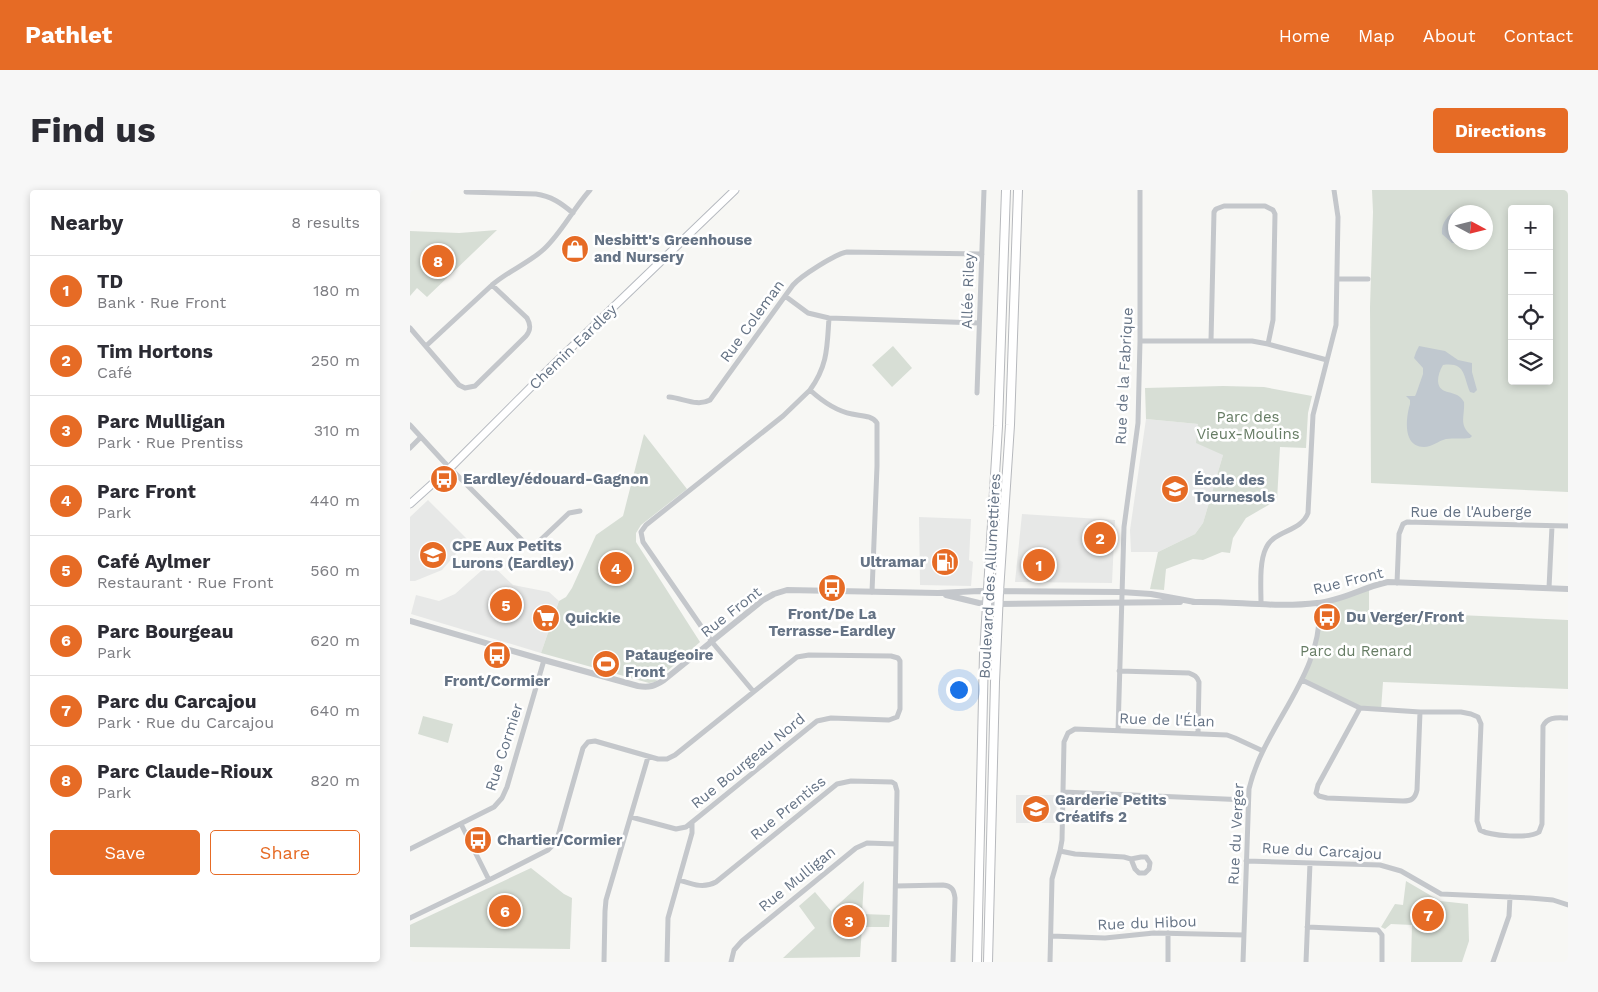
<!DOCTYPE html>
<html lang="en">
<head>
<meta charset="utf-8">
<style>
	:root { --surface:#fff; --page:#f7f7f7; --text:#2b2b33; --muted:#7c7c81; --line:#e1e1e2; --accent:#e66b25 }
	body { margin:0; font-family:"Work Sans",sans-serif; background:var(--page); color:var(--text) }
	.controls { position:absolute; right:15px; top:15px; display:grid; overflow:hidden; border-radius:5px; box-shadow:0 2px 8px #0003 }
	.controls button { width:45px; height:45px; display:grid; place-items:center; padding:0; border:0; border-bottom:1px solid var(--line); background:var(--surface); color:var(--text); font:25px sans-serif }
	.compass { position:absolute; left:1038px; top:15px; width:45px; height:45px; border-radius:50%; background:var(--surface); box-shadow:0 2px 8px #0003; rotate:97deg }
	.you { position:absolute; left:548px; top:499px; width:18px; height:18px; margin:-12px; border:4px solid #fff; border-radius:50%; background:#1a73e8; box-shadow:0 0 0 8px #1a73e833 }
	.badge { display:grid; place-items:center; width:32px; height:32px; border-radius:50%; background:var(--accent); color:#fff; font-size:16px; font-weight:700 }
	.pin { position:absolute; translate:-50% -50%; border:2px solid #fff; box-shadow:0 1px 5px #0006 }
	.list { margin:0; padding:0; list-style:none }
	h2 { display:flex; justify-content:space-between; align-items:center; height:65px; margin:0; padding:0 20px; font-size:21px }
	h2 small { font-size:16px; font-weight:400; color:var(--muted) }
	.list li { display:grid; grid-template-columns:32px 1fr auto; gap:15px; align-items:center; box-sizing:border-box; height:70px; padding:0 20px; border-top:1px solid var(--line) }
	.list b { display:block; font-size:19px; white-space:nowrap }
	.list p { margin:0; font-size:16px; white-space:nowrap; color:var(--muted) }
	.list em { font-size:16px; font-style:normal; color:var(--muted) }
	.actions { display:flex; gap:10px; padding:15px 20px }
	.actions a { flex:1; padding:11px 0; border:1px solid var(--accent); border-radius:5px; text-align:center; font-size:18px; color:var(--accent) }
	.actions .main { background:var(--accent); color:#fff }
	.icon { flex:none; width:28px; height:28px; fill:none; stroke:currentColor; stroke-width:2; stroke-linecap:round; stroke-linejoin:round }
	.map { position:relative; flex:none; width:1158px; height:772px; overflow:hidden; border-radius:5px }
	header { display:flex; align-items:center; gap:30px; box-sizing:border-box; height:70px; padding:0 25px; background:var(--accent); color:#fff }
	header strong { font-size:24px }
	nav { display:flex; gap:28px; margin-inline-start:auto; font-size:18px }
	.intro { display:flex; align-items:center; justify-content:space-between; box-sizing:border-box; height:120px; padding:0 30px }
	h1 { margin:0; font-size:35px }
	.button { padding:12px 22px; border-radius:5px; background:var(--accent); color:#fff; font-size:18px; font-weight:700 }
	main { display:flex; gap:30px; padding:0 30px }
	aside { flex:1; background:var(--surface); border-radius:5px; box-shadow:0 2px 8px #0003 }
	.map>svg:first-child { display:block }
</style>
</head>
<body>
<header>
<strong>Pathlet</strong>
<nav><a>Home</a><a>Map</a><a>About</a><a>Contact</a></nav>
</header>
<div class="intro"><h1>Find us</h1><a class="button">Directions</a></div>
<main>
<aside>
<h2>Nearby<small>8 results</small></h2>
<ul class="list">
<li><span class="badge">1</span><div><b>TD</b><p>Bank · Rue Front</p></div><em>180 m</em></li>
<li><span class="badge">2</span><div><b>Tim Hortons</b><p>Café</p></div><em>250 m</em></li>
<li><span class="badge">3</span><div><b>Parc Mulligan</b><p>Park · Rue Prentiss</p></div><em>310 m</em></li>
<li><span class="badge">4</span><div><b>Parc Front</b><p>Park</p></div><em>440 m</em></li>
<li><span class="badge">5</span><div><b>Café Aylmer</b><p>Restaurant · Rue Front</p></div><em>560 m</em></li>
<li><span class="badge">6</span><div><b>Parc Bourgeau</b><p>Park</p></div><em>620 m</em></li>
<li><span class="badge">7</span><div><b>Parc du Carcajou</b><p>Park · Rue du Carcajou</p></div><em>640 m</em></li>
<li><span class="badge">8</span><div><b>Parc Claude-Rioux</b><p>Park</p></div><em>820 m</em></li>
</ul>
<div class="actions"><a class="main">Save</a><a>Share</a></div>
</aside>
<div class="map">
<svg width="1158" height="772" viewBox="0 0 1158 772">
	<rect width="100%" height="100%" fill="#f7f7f4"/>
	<path fill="#e7e8e7" d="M736 229 788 234 813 265 793 333 785 344 748 362H721L720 340Z
		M18 310 58 350 32 380 5 391H0V327Z
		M612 324 705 330 702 393 605 392Z
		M509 327 561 329 559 370 563 372 561 396 510 395Z
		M80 373 103 395 139 402 149 411 131 463 1 424 6 405 29 411 45 404Z
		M606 605H647L646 633H606Z"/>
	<path fill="#d7ded5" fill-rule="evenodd" d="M962 0H1158V302L961 293 960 117 963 22ZM1102 19H1139V191H1102ZM1046 22H1076V52H1046Z
		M87 40 17 107 7 98 0 106V41L49 43Z
		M483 156 502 178 482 197 462 175Z
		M813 196 854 197 902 206 898 223 896 258 870 257 867 310 836 328 823 348 820 363 812 362 793 370 783 369 756 379 754 400 740 399 748 362 785 344 793 333 813 265 786 253 788 234 736 229 735 198Z
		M234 244 277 299 231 335 226 343V352L290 452 245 492 239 493 131 463 149 411 156 407 162 398 186 345 213 326Z
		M959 398V421L1158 430V499L973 492 971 520 957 519 892 490 906 452 909 413Z
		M13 526 43 534 38 553 8 544Z
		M121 678 154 704 162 708 160 759 0 757V735L2 734Z
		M454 691 452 724 480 725 479 737H452L450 767 373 768 405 738 389 716 405 702 421 721Z
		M996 691 1030 711 1058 714 1059 751 1052 772H1001L1002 735 981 734 975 739 971 737 985 714 993 715Z"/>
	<path fill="#c0c8cf" d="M1046 21 1054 22H1046V52L1059 53 1057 54 1042 53 1032 44C1031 34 1037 25 1046 21Z
		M1009 156 1035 161 1048 170 1062 173V182L1067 200 1064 203 1060 202C1053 186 1056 172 1033 175 1030 180 1028 185 1028 191 1029 207 1047 198 1054 212 1055 227 1048 235 1062 246L1060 248C1052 249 1044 248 1036 249 1028 251 1022 257 1014 257 992 257 996 227 1000 214V210L996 206H1005L1006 204 1013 184V178L1004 168 1006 162Z"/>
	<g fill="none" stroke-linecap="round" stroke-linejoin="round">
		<g stroke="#b6bac0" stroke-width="9">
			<path id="secondary" d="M0 314 40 278 140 178 325 0"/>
		</g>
		<g stroke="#b7b9bd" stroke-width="10">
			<path id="trunk" d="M567 772 574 464 588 236 596 0
				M578 772 585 492 589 402 600 235 608 0"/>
		</g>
		<path stroke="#c4c7cb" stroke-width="5" d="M56 2 126 4C141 6 151 13 163 23
			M927 89H958
			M375 106 398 123 419 128 569 133
			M0 138 49 195 55 198 65 196 116 146C121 140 121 135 117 128L82 95
			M730 151H842L858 154 917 170
			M801 151 804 22 806 19 814 16H855L863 20 865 24 863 130 858 154
			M16 156 82 95C98 81 119 73 134 59 152 42 163 19 180 0
			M400 200C418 175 417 157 419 128
			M567 203 574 0
			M259 207C273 208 287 217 300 210L383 95C391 86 425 64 437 62L572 64
			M0 235 34 272 118 356 122 358 159 323 170 321
			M0 258 11 247
			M987 393 989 344 993 334 997 332 1158 336
			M1139 398 1142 336
			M851 413C851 397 849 372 856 358 864 340 891 342 898 323L903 225 926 135 928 27 924 0
			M709 481 779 483C784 485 787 486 789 492L788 543
			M892 490 950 518 1010 522H1051L1061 524 1068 527 1071 534 1067 631 1070 640C1080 646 1119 649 1129 642L1132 634 1133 536C1138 526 1148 528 1158 528
			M343 501 302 452 233 352 231 342 236 335 373 226 400 200C412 211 426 221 442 224 450 226 462 225 467 233V276L462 402
			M950 518 908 595 906 603 909 606 917 608 993 611C1001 611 1005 609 1007 600L1010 522
			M708 541 714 337 728 233 730 151V0
			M653 602 837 610
			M51 634 79 690
			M0 659 84 617 92 608 97 597 134 470
			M650 661 665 664 714 667 721 669 725 679 729 683H735L739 679 740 673 736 667H731L721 669
			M836 671 970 675 991 681 1031 704 1120 708 1143 710 1158 715
			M269 690C282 694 293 699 306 692L427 594 441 591 482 592 485 594 487 601 484 772
			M486 696 533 695C542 696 544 700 545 708L543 772
			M0 728 79 690 138 660 142 656 148 646 173 558 178 552 185 551 248 569H257L265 565 387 467 399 465 481 466 488 468 490 471V519L487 527 479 530 421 528 407 531 276 637 266 639 221 627
			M897 737 968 740 972 745V772
			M641 746 695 748 744 743 834 745
			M194 772 195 721 196 710 238 567
			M257 772 258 728 282 643V633
			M321 772 324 760 332 751 446 658 457 653 486 654
			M640 772 642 689 650 661 652 650 654 552 658 543 665 539 817 545 825 548 853 561
			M758 772V743
			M833 772 839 599C854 534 915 485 909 413
			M896 772 900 673
			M1083 772 1099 726 1100 707"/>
		<path stroke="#c4c7cb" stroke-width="6" d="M536 405 569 413 588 414 770 412
			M783 412C824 411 866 418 907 413 932 411 953 397 978 392L1158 399
			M0 431 134 470 228 496C239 498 245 496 254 490L353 410 364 404 377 400 528 403 569 401 711 402 741 404 785 412"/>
		<use href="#secondary" stroke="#fff" stroke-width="7"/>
		<use href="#trunk" stroke="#fff" stroke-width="8"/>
	</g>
	<defs>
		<g id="shop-disc" transform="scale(1.4375)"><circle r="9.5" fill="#e66b25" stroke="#fff"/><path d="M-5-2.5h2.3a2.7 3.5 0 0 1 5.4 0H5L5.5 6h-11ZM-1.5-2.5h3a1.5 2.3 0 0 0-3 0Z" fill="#fff"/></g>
		<g id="bus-disc" transform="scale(1.4375)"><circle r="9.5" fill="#e66b25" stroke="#fff"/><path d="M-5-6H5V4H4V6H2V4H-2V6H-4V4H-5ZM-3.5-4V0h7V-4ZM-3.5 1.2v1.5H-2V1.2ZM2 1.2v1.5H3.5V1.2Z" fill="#fff"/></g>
		<g id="school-disc" transform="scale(1.4375)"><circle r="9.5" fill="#e66b25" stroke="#fff"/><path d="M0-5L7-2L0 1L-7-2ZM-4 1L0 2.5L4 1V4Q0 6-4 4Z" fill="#fff"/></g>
		<g id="fuel-disc" transform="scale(1.4375)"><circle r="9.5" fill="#e66b25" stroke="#fff"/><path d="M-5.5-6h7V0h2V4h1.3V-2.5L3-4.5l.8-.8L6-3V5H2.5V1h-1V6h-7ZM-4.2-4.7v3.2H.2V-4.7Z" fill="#fff"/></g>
		<g id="supermarket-disc" transform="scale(1.4375)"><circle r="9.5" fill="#e66b25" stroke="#fff"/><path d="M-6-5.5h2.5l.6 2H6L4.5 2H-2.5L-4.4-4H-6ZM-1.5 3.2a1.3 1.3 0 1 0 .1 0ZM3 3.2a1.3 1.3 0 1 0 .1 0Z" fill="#fff"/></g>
		<g id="stadium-disc" transform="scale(1.4375)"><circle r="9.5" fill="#e66b25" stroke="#fff"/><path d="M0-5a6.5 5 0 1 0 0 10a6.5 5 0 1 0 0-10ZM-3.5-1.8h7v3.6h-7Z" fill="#fff"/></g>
	</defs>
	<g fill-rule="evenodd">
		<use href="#shop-disc" x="165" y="59"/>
		<use href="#bus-disc" x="34" y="289"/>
		<use href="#school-disc" x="765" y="299"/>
		<use href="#school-disc" x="23" y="365"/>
		<use href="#fuel-disc" x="535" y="372"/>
		<use href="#bus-disc" x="422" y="398"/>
		<use href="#bus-disc" x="917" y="427"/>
		<use href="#supermarket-disc" x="136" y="428"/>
		<use href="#bus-disc" x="87" y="465"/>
		<use href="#stadium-disc" x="196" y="474"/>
		<use href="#school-disc" x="626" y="619"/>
		<use href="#bus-disc" x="68" y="650"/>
	</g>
	<g text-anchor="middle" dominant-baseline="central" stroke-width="5" stroke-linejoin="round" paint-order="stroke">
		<g font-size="15" font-weight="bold" fill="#657385" stroke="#fff" text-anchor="start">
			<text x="184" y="50">Nesbitt's Greenhouse<tspan x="184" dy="17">and Nursery</tspan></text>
			<text x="53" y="289">Eardley/édouard-Gagnon</text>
			<text x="784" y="290">École des<tspan x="784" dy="17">Tournesols</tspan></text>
			<text x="42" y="356">CPE Aux Petits<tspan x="42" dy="17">Lurons (Eardley)</tspan></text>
			<text x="516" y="372" text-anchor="end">Ultramar</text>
			<text x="422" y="424" text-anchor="middle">Front/De La<tspan x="422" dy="17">Terrasse-Eardley</tspan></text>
			<text x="936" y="427">Du Verger/Front</text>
			<text x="155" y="428">Quickie</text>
			<text x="215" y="465">Pataugeoire<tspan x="215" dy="17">Front</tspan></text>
			<text x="87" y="491" text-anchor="middle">Front/Cormier</text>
			<text x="645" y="610">Garderie Petits<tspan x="645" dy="17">Créatifs 2</tspan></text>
			<text x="87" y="650">Chartier/Cormier</text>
		</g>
		<g font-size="15" fill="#657385" stroke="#fff">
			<text transform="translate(558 101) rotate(-88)">Allée Riley</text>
			<text transform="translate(342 131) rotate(-54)">Rue Coleman</text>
			<text transform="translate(163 157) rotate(-44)">Chemin Eardley</text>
			<text transform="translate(714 186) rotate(-87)">Rue de la Fabrique</text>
			<text x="1061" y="322">Rue de l'Auberge</text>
			<text transform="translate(580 386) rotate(-87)">Boulevard des Allumettières</text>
			<text transform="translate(938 391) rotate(-14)">Rue Front</text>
			<text transform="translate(321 422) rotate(-38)">Rue Front</text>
			<text transform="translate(757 530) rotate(2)">Rue de l'Élan</text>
			<text transform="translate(94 557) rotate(-72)">Rue Cormier</text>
			<text transform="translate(338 571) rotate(-39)">Rue Bourgeau Nord</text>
			<text transform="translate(378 618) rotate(-39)">Rue Prentiss</text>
			<text transform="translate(826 644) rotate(-87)">Rue du Verger</text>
			<text transform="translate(912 661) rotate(3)">Rue du Carcajou</text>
			<text transform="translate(387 689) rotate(-39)">Rue Mulligan</text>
			<text transform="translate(737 733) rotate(-2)">Rue du Hibou</text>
		</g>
		<g font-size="15" fill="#667c64" stroke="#fff">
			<text x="838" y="227">Parc des<tspan x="838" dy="17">Vieux-Moulins</tspan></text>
			<text x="946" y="461">Parc du Renard</text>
		</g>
	</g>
</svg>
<div class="controls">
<button>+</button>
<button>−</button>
<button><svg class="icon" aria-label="locate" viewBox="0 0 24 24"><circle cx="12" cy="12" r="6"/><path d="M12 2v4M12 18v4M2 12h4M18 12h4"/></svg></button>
<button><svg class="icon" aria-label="layers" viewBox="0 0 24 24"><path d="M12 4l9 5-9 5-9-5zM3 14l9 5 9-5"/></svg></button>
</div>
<svg class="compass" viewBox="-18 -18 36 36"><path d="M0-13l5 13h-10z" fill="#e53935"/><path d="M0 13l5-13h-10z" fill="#7c7c81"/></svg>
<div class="you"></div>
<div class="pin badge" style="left:629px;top:375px">1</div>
<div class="pin badge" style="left:690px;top:348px">2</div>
<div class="pin badge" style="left:439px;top:731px">3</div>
<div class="pin badge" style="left:206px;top:378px">4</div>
<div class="pin badge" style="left:96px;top:415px">5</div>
<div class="pin badge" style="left:95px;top:721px">6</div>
<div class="pin badge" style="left:1018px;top:725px">7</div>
<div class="pin badge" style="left:28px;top:71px">8</div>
</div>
</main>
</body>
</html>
